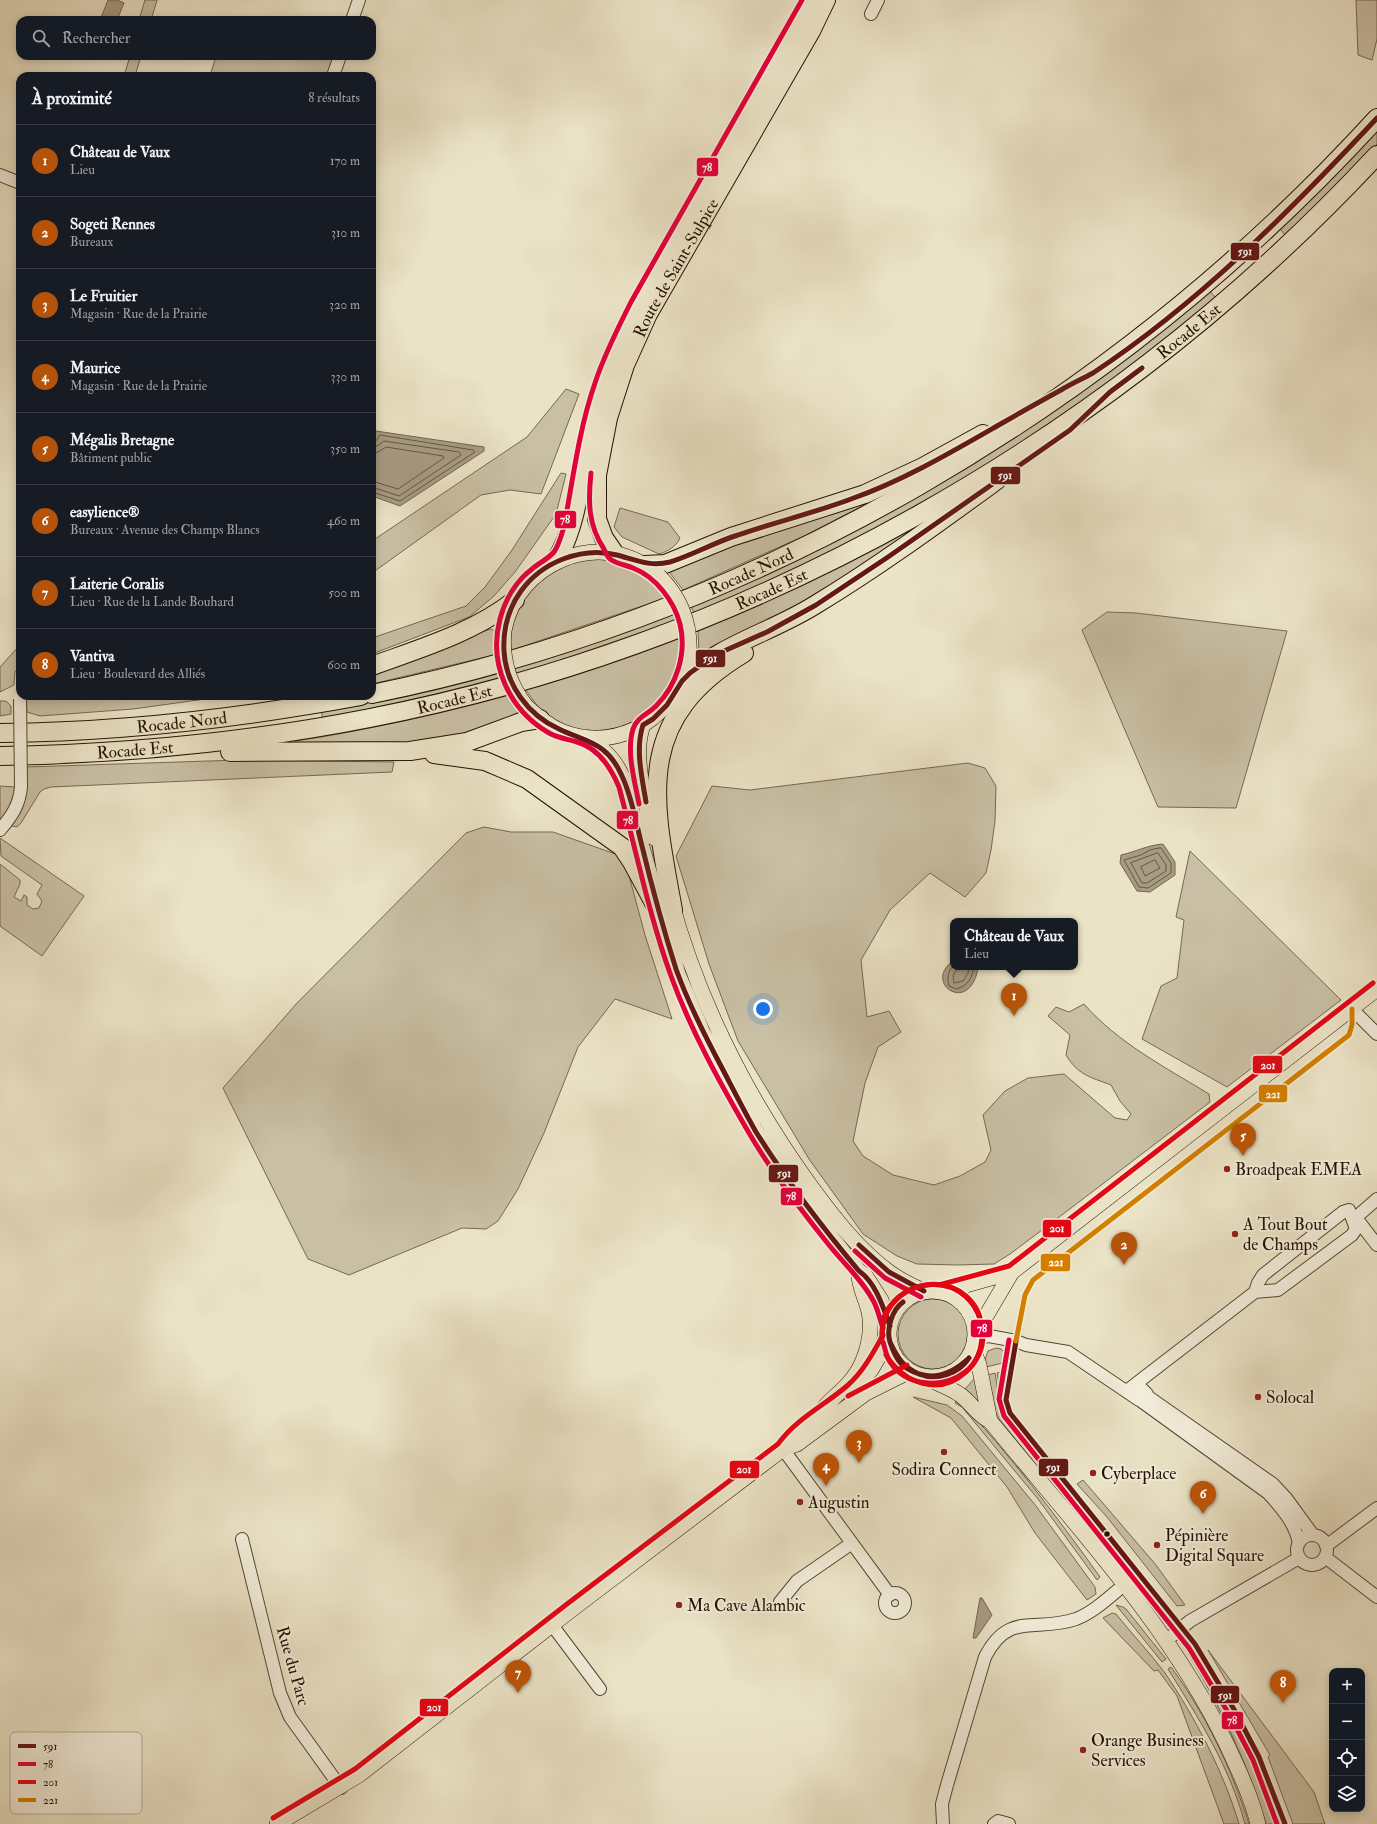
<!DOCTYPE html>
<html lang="fr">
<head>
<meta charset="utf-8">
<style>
	:root { --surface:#171b24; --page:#20242c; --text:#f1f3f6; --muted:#9ea1a6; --line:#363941; --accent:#b45309 }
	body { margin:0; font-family:"IM FELL Double Pica",serif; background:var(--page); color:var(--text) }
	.controls { position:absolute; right:12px; bottom:12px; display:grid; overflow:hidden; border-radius:8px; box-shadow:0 2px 10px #0003 }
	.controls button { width:36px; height:36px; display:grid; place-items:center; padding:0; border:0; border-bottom:1px solid var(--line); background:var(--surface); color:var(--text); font:20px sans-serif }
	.you { position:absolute; left:763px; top:1009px; width:14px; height:14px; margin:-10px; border:3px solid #fff; border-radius:50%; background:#1a73e8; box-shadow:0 0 0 6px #1a73e833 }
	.badge { display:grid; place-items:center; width:26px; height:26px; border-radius:50%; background:var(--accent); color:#fff; font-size:13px; font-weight:700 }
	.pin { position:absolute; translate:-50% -33px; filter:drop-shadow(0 1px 2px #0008) }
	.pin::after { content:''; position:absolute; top:21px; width:14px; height:12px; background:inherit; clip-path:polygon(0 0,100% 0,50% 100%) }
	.popup { position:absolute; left:950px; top:918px; width:128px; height:52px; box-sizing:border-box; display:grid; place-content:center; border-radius:8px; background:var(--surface); filter:drop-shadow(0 1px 3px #0005); font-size:13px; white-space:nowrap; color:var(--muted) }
	.popup b { font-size:15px; color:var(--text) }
	.popup::after { content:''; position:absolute; left:50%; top:100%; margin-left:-8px; border:8px solid transparent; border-top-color:var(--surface) }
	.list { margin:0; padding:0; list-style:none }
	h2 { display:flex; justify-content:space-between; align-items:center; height:52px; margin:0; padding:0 16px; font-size:17px }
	h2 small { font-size:13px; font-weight:400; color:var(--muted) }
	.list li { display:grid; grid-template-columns:26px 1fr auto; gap:12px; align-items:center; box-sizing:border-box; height:72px; padding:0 16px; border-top:1px solid var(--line) }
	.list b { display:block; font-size:15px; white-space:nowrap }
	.list p { margin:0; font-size:13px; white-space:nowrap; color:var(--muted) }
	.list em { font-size:13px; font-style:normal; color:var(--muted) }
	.icon { flex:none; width:22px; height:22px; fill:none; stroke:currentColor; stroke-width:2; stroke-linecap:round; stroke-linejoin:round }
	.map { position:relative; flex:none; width:1377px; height:1824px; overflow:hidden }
	.search { position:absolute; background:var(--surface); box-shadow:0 2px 10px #0003; left:16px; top:16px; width:360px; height:44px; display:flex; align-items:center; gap:10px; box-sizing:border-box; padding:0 14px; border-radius:12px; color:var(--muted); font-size:15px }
	.panel { position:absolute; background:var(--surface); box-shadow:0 2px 10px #0003; left:16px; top:72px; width:360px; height:628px; border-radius:12px }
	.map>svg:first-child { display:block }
</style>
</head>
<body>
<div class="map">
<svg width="1377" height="1824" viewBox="0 0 1377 1824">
	<rect width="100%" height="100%" fill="#ebe3c6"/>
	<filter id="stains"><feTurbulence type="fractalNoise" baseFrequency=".005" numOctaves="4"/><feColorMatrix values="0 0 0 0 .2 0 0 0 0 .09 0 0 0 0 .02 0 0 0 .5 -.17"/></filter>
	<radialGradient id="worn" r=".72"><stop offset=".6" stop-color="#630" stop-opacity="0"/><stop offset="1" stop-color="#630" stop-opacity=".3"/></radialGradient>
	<path fill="#c9bfa4" stroke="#766852" d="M145 0H157L151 20H139Z
		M1356 0H1377V39L1372 60 1358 55Z
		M130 56H141L135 76H124Z
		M216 56H336L329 76H210Z
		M1377 129V144L1286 236 1279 228Z
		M1209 290 1216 298 1180 329 1083 402 946 491 814 562 694 613 690 604 809 552Z
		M566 389 579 394 541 494 510 490 481 495 372 573V541L527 437Z
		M561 473 566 474 556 514 515 572 494 596 469 617 372 654V638L466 606 485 587 512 550Z
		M893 490 804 536 683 590 670 573 669 571 699 556Z
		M620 508 668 522 680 538C676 547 668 551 659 554L622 537 614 527Z
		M943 511 856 574 704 656 699 653 698 630C783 596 864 556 943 511Z
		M601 559C620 563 636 567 652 579L651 581 666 598 512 650 510 647C511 607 534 579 570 563 579 559 591 560 601 559Z
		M674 612 677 620 517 675 514 666Z
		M1107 612 1136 613 1287 631 1236 808 1158 807 1082 630Z
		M491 629 495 631 494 655 372 684V673L469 636Z
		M679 637V660L682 661C673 680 665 697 650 712 646 716 641 718 636 720 610 734 574 735 549 717 539 710 532 698 525 689L584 671Z
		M20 645V666L15 672 14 685 0 692V667Z
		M497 670 500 680 323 720 321 710 409 693Z
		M507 694 518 711V716L435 743 295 746V741C366 731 437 714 507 694Z
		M227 696 133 709 40 716 27 712 26 697Z
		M0 701H6L11 706V714L0 716Z
		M239 760 394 762 392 772 51 787 44 789 40 792 21 823 17 827 12 826 26 767Z
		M968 763 985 768 996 786 995 821 991 850 986 873 965 897 930 873 890 910 861 960 867 1017 889 1011 901 1032 878 1047 865 1083 853 1141 863 1156 893 1175 934 1185 960 1176 985 1162 991 1150 983 1115 1005 1091 1028 1078 1064 1074 1115 1118 1127 1120 1131 1114 1120 1101 1111 1085C1090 1077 1078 1075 1066 1055L1070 1035 1048 1016 1056 1007 1069 1012 1084 1004C1118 1043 1165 1067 1209 1094L1210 1102 1054 1221 1010 1254 994 1264 957 1265 917 1264 897 1256 863 1234 809 1159 738 1041 709 964 676 856 712 786 750 790Z
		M0 786 16 787 15 798 0 822Z
		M484 827 511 832H553L624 857 645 935 672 1019 615 999 578 1047 544 1133 518 1189 498 1221 486 1229 462 1228 349 1275 308 1259 223 1088 297 1003 466 833Z
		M0 838 84 896 42 956 0 926V864L20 880V884L14 897 21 901 24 895 27 897V905L33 909 39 908 42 901 37 894 42 885 1 856Z
		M1190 851 1341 1000 1227 1087 1142 1039 1161 986 1177 978 1184 920 1176 917Z
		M898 1334a35 35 0 1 1 70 0a35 35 0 1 1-70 0Z
		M996 1348 1001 1349 1007 1354V1362L986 1367 985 1360 988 1351Z
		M1004 1371 1005 1372 1001 1394 997 1373Z
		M995 1373 1001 1409 1006 1417 1095 1525 1089 1530 999 1419 995 1411 988 1375Z
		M976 1377 980 1406 963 1391Z
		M913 1397 947 1405 962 1416 1036 1506 1095 1587 1096 1594 1087 1600 1035 1533 1007 1487 951 1418Z
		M958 1399C1010 1455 1056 1515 1100 1577L1097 1580 1038 1499 962 1407 955 1403Z
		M1083 1480 1156 1565 1185 1605 1177 1606 1107 1517 1077 1484Z
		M1128 1566 1167 1614 1163 1618 1124 1569Z
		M1116 1605 1123 1607 1126 1609 1166 1659 1162 1662Z
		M1112 1613 1116 1614C1132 1634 1150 1653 1165 1673 1195 1717 1224 1773 1239 1824H1224L1177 1696 1158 1670 1154 1671 1103 1618Z
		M1192 1649 1238 1725 1256 1761 1275 1810 1273 1824H1266C1248 1763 1220 1707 1188 1653Z
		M1208 1650 1314 1792 1325 1824H1293L1268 1757 1270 1755Z
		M1171 1667C1206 1715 1231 1767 1249 1824H1245C1230 1767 1199 1719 1168 1669Z"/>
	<path fill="#a79c83" stroke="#73644f" d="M108 0H117L124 3 117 20H100Z
		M376 431 484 447V451L400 506 372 496V444Z
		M1163 844 1175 862V875L1150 892 1137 891 1120 863 1121 855C1135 852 1148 845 1163 844Z
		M953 961V967L978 968C970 1016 922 983 953 961Z
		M980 1598H982L992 1615 976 1638H973Z"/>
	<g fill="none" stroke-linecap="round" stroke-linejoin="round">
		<path stroke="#665642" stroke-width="1" d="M372 442 376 441 380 435 473 450 475 452 400 501 372 492
			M372 447 377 446 384 441 459 452 461 455 399 496 372 487
			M372 453 378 452 386 447 443 456 444 458 398 489 372 481
			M1161 848 1171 863V873L1148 888 1139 887 1124 860 1141 855 1150 850Z
			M1158 853 1166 865V871L1147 883H1142L1131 863Z
			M1155 860 1160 868 1145 876 1141 867Z
			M953 966C948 971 947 979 949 986L956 989C968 986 972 978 974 967
			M959 967 953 975 954 983 963 981 968 973 969 967"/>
		<g stroke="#564632" stroke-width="14">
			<path id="minor" d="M871 14 878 0
				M352 20 359 0
				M333 76 340 56
				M0 175 20 183
				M0 830C12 816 20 804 21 786
				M1352 1009 1377 1034
				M1354 1219 1360 1223 1377 1245
				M1354 1219 1377 1199
				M976 1339 989 1336 1016 1341 1026 1345 1068 1352 1139 1400 1143 1401 1147 1399V1394L1142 1389 1133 1386 1129 1389
				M1133 1386 1255 1292 1278 1290 1352 1235 1356 1229 1349 1210 1343 1212 1263 1275 1258 1283 1255 1292
				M1147 1396 1273 1484 1286 1498 1313 1535
				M1141 1401 1268 1493C1281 1507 1295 1523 1299 1543
				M783 1449 890 1595
				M1297 1550a15 15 0 1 1 30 0a15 15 0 1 1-30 0Z
				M242 1539 280 1693 290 1717 341 1788
				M1326 1546 1377 1508
				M1325 1557 1377 1597
				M885 1603a10 10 0 1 1 20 0a10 10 0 1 1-20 0Z
				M780 1602 797 1581 852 1543
				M552 1625 600 1689
				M1167 1640 1190 1621 1299 1558
				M943 1824 942 1804 947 1785 985 1657C1009 1610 1036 1633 1076 1619 1094 1612 1109 1597 1124 1585
				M994 1824 998 1821 1009 1824"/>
		</g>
		<g stroke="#241100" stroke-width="16">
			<path id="major" d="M504 630C517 563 598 528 653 571
				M526 706C537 716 548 726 563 732 621 754 678 715 689 656
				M643 725C631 756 647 807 654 838
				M585 737C602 747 614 758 622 776L678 974 702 1031 755 1130 791 1184 831 1237 859 1271 865 1275 881 1300 890 1326
				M670 898C699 1004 748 1100 812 1188 834 1218 859 1250 889 1272 900 1280 912 1286 924 1291
				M889 1334a43 43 0 1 1 86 0a43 43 0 1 1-86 0Z
				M941 1292 1012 1272
				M976 1333 1012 1272 1377 989
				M973 1349 979 1365 990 1421
				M925 1377C936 1383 949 1387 959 1394 971 1402 977 1415 990 1421 1074 1524 1169 1624 1227 1745 1239 1771 1251 1796 1258 1824
				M855 1388 871 1370 889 1339
				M820 1413C828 1401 839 1394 848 1384 864 1367 872 1341 870 1318 869 1303 858 1287 859 1274
				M784 1448C793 1432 810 1416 828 1410
				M277 1824 359 1775 571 1610 783 1449 797 1444 866 1393 910 1371"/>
		</g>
		<g stroke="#241100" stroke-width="20">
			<g id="highway">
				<path id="s1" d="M615 554 604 538 597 519V475L608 418 625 365 648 314 811 31 826 0"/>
				<path d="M555 561C580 526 582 458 593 415 603 377 619 340 637 305L797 26 810 0"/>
				<path d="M644 565 665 564 731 537 865 494 923 467 983 434"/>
				<path d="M372 666C421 648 473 633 515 600"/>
				<path d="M682 681C719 645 772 632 815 605 878 567 938 523 997 480"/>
				<path id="s2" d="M372 694C757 616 1113 407 1377 118"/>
				<path id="s3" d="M0 733C122 732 242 718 361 696"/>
				<path d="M230 752 410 751 467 742 521 722 540 719"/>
				<path d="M434 754 485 761 527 779 622 847 632 862 659 912"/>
				<path id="s4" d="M0 756C125 754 248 742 370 718 753 643 1112 440 1377 155"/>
				<path d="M673 910C653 800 632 720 744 653"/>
			</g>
		</g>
		<use href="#minor" stroke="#f2edda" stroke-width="12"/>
		<use href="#major" stroke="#ebe3c6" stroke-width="15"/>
		<use href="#highway" stroke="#ebe3c6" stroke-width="18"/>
		<g stroke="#564632" stroke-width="14" stroke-linecap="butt">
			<path id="minor-bridge" d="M20 699 21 786"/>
		</g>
		<g stroke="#241100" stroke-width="16" stroke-linecap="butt">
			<path id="major-bridge" d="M659 576C681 598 691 624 689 656
				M504 630C501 659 508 683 526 706"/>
		</g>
		<use href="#minor-bridge" stroke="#f2edda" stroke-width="12"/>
		<use href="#major-bridge" stroke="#ebe3c6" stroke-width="15"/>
		<g stroke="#f2edda" stroke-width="8">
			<path id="bus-1" d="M646 802C642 777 635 749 643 725L653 719 667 705 682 681 690 673 715 655 767 632 816 605 888 557 1070 430 1110 392 1142 368
				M859 1245 889 1272 924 1291
				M890 1326C883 1307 876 1283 859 1271 822 1227 787 1181 756 1132 744 1111 733 1089 722 1068 705 1036 688 1003 676 969 663 928 652 887 642 846 636 823 632 797 622 776 607 742 588 743 559 729 528 715 506 685 504 651 503 630 508 609 521 591 542 562 582 546 617 555 636 560 650 567 670 562 693 555 715 542 738 535 775 522 814 513 851 499 902 481 950 453 997 426 1018 414 1039 402 1061 390 1071 384 1082 379 1093 373 1199 303 1291 210 1377 118
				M1016 1341 1006 1400 1010 1413 1195 1644 1235 1711 1259 1757 1285 1824
				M890 1342C897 1357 903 1367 919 1374
				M890 1342C896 1360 901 1368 919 1374
				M890 1342C886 1329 892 1310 903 1302
				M919 1374C938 1380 955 1371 969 1358
				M919 1374C936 1381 959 1374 969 1358"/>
		</g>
		<g stroke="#f2edda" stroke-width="8">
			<path id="bus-2" d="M802 0 631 302C618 328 604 355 595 383 579 429 573 479 564 527 561 536 559 545 554 552 548 559 539 563 532 569 516 581 505 600 500 619 488 664 509 710 549 733 558 738 567 739 577 742 599 748 611 768 619 787 636 850 649 915 671 976 691 1031 720 1083 749 1133 771 1171 798 1206 825 1240 841 1261 862 1279 874 1302 878 1310 880 1320 883 1328
				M591 473C588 501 588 525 604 549 606 553 607 557 610 559 617 564 626 565 633 568 656 577 674 601 680 624 687 653 677 685 656 706 648 714 637 717 633 729 626 752 635 782 639 804
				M855 1251 885 1278 921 1297
				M882 1338C882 1332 882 1324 884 1317 887 1309 894 1301 900 1296 937 1269 981 1291 983 1336 983 1350 976 1364 965 1372 943 1389 906 1387 890 1362 886 1356 885 1348 883 1342
				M1009 1340 999 1399 1004 1416 1189 1648 1229 1714 1253 1760 1277 1824"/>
		</g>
		<g stroke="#f2edda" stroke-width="8">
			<path id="bus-3" d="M939 1285 1009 1266 1373 983
				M882 1338C881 1268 983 1267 982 1334 982 1349 978 1361 966 1372 939 1397 904 1383 886 1355
				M848 1396 907 1365
				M273 1818 355 1769 567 1604 778 1444C797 1418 824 1406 848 1385 863 1372 873 1353 883 1335"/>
		</g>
		<g stroke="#f2edda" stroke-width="8">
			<path id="bus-4" d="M1016 1341 1025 1295 1033 1280 1349 1035 1352 1025V1009"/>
		</g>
		<use href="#bus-1" stroke="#641814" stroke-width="5"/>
		<use href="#bus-2" stroke="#e4003a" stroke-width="5"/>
		<use href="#bus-3" stroke="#e30613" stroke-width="5"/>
		<use href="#bus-4" stroke="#d47f00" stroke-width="5"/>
	</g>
	<g fill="#8f2418" stroke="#f2edda" stroke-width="1.5">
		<circle cx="1227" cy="1169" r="4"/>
		<circle cx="1235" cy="1234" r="4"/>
		<circle cx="1258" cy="1397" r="4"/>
		<circle cx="944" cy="1452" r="4"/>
		<circle cx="1093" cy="1473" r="4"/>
		<circle cx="800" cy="1502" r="4"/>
		<circle cx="1157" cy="1545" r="4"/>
		<circle cx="679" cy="1605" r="4"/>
		<circle cx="1083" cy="1750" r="4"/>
	</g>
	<circle fill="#241100" stroke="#f2edda" stroke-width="1.5" cx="1107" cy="1534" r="3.5"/>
	<g text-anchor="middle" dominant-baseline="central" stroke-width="4" stroke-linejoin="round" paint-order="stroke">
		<g font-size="17" fill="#241100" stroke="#f2edda">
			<text stroke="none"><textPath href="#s1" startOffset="307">Route de Saint-Sulpice</textPath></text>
			<text stroke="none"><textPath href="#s4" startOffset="1287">Rocade Est</textPath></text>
			<text stroke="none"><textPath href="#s2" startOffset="399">Rocade Nord</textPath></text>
			<text stroke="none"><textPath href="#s4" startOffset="795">Rocade Est</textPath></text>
			<text stroke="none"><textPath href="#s4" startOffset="459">Rocade Est</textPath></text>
			<text stroke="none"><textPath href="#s3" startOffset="182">Rocade Nord</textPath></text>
			<text stroke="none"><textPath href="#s4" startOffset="135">Rocade Est</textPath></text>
			<text transform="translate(293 1666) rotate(74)">Rue du Parc</text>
		</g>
		<g font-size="17" fill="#241100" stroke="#f2edda" text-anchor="start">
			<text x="1235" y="1169">Broadpeak EMEA</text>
			<text x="1243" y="1224">A Tout Bout<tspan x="1243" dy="20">de Champs</tspan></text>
			<text x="1266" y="1397">Solocal</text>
			<text x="944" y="1469" text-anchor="middle">Sodira Connect</text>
			<text x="1101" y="1473">Cyberplace</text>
			<text x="808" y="1502">Augustin</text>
			<text x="1165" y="1535">Pépinière<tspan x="1165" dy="20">Digital Square</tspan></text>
			<text x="687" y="1605">Ma Cave Alambic</text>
			<text x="1091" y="1740">Orange Business<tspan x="1091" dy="20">Services</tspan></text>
		</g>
	</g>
	<rect x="10" y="1732" width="132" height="82" rx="6" fill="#f2edda" stroke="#b4ab99" stroke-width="1"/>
	<rect x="18" y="1744" width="18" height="4" fill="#641814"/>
	<rect x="18" y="1762" width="18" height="4" fill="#e4003a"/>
	<rect x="18" y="1780" width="18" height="4" fill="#e30613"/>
	<rect x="18" y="1798" width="18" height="4" fill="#d47f00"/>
	<g font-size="11" fill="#241100">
		<text x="43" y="1750">591</text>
		<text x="43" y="1768">78</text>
		<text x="43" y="1786">201</text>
		<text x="43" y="1804">221</text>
	</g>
	<g stroke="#f2edda" stroke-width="1.5">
		<rect x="696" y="157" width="23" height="20" rx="4" fill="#e4003a"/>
		<rect x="1230" y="242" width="30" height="19" rx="4" fill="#641814"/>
		<rect x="990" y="466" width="31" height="19" rx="4" fill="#641814"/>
		<rect x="554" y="510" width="23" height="19" rx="4" fill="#e4003a"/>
		<rect x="695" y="649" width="31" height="19" rx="4" fill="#641814"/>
		<rect x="616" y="810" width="23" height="20" rx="4" fill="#e4003a"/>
		<rect x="1252" y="1055" width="31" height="19" rx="4" fill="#e30613"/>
		<rect x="1258" y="1084" width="30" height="19" rx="4" fill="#d47f00"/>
		<rect x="768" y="1164" width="31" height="19" rx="4" fill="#641814"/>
		<rect x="780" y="1187" width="23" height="19" rx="4" fill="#e4003a"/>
		<rect x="1042" y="1219" width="30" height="19" rx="4" fill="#e30613"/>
		<rect x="1040" y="1253" width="31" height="19" rx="4" fill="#d47f00"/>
		<rect x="970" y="1319" width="23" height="19" rx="4" fill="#e4003a"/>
		<rect x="1038" y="1458" width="31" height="19" rx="4" fill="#641814"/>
		<rect x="729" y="1460" width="31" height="19" rx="4" fill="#e30613"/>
		<rect x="1210" y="1685" width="30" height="19" rx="4" fill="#641814"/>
		<rect x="419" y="1698" width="30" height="19" rx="4" fill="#e30613"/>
		<rect x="1221" y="1711" width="23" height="19" rx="4" fill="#e4003a"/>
	</g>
	<g font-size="11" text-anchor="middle" font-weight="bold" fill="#fff">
		<text x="707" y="171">78</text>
		<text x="1245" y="255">591</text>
		<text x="1005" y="479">591</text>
		<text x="565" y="523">78</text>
		<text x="710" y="662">591</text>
		<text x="628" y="824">78</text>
		<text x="1268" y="1069">201</text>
		<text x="1273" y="1098">221</text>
		<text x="784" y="1177">591</text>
		<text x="791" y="1200">78</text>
		<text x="1057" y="1232">201</text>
		<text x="1056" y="1266">221</text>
		<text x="982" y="1332">78</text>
		<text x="1053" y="1471">591</text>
		<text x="744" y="1473">201</text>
		<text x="1225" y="1699">591</text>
		<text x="434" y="1711">201</text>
		<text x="1232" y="1724">78</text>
	</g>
	<rect width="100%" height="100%" filter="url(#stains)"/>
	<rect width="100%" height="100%" fill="url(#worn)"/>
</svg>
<div class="controls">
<button>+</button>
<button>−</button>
<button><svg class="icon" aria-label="locate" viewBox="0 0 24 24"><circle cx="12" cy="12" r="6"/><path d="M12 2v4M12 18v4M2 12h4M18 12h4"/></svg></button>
<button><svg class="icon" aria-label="layers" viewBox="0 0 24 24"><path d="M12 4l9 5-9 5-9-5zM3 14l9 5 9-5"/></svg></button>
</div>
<div class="you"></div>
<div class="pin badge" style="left:1014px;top:1016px">1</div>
<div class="popup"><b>Château de Vaux</b>Lieu</div>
<div class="pin badge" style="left:1124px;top:1265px">2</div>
<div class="pin badge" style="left:859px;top:1463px">3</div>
<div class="pin badge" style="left:826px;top:1486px">4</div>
<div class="pin badge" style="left:1243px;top:1156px">5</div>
<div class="pin badge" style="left:1203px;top:1514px">6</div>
<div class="pin badge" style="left:518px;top:1693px">7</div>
<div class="pin badge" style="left:1283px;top:1703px">8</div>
<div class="search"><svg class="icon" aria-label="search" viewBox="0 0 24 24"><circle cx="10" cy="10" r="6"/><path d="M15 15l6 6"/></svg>Rechercher</div>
<section class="panel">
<h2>À proximité<small>8 résultats</small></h2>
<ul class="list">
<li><span class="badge">1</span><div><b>Château de Vaux</b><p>Lieu</p></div><em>170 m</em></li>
<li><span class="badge">2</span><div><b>Sogeti Rennes</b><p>Bureaux</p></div><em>310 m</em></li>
<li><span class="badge">3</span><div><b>Le Fruitier</b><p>Magasin · Rue de la Prairie</p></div><em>320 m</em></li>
<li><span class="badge">4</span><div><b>Maurice</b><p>Magasin · Rue de la Prairie</p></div><em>330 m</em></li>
<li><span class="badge">5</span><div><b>Mégalis Bretagne</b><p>Bâtiment public</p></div><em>350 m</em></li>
<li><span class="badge">6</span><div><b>easylience®</b><p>Bureaux · Avenue des Champs Blancs</p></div><em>460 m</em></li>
<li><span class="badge">7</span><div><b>Laiterie Coralis</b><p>Lieu · Rue de la Lande Bouhard</p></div><em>500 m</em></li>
<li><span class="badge">8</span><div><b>Vantiva</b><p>Lieu · Boulevard des Alliés</p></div><em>600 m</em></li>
</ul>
</section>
</div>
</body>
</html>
